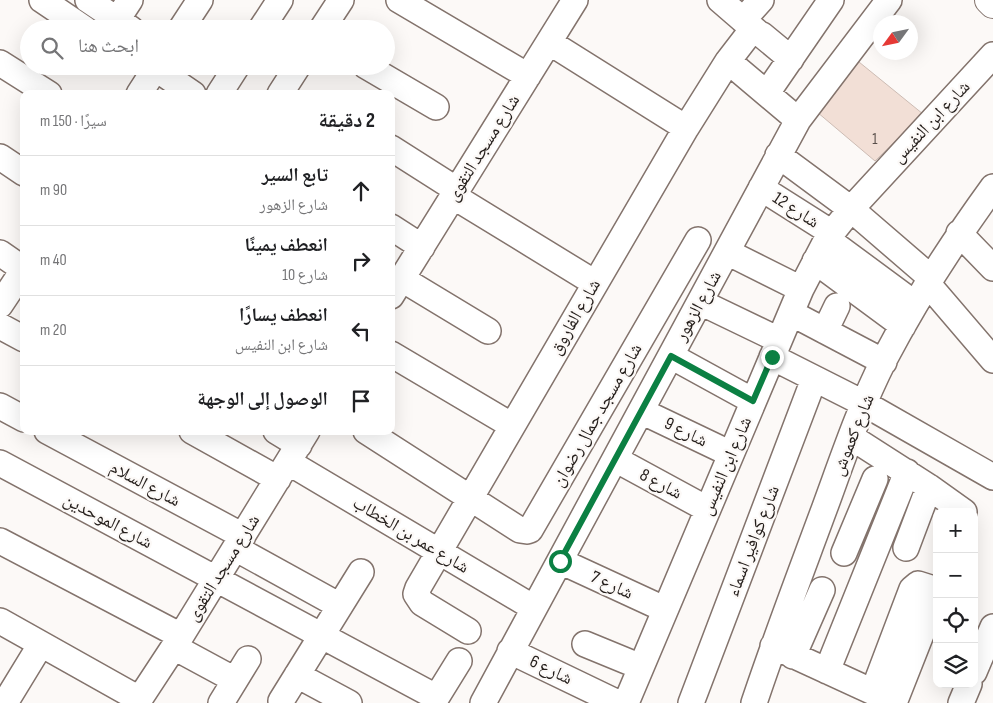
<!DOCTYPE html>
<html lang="ar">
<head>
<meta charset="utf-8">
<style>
	:root { --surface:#fff; --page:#f6f6f6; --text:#202124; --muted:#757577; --line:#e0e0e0 }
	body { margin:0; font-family:"Sofia Sans Condensed","Noto Naskh Arabic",sans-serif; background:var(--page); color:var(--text); direction:rtl }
	.controls { position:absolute; right:15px; bottom:15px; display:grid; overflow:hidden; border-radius:10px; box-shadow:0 5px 20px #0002 }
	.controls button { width:45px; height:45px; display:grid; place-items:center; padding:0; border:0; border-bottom:1px solid var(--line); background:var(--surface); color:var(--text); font:25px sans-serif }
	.compass { position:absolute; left:873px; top:15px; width:45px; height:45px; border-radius:50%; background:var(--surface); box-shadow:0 5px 20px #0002; rotate:237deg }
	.stop { position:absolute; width:15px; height:15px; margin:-11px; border:4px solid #0b8043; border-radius:50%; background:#fff }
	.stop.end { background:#0b8043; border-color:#fff; box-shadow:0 1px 5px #0008 }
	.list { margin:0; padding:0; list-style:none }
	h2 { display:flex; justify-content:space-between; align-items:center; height:65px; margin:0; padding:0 20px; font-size:21px }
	h2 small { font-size:16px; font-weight:400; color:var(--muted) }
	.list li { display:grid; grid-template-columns:32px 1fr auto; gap:15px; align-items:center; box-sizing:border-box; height:70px; padding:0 20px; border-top:1px solid var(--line) }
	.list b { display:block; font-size:19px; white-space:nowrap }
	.list p { margin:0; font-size:16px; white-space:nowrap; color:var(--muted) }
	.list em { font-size:16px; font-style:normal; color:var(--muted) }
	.icon { flex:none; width:28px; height:28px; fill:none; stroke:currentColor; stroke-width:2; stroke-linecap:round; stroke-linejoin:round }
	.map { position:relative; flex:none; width:993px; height:703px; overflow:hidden; direction:ltr }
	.search { position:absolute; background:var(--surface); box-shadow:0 5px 20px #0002; left:20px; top:20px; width:375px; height:55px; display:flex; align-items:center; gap:12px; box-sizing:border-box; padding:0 18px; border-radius:28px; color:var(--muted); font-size:19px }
	.panel { position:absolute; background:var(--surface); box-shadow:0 5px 20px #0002; left:20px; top:90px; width:375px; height:345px; border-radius:10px; direction:rtl }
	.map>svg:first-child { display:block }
</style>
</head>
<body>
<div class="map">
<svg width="993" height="703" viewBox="0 0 993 703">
	<rect width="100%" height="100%" fill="#fcf9f7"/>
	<path fill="#f2dfd6" stroke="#cdbcb4" d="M859 62 923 114 875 161 817 112Z"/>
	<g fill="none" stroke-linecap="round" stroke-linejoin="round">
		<g stroke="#83736c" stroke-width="28">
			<path id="minor" d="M42 0 85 29
				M88 0 131 29
				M399 0 528 76
				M720 0 757 32
				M743 20 761 0
				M111 29 130 0
				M181 29 200 0
				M261 29 280 0
				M322 29 341 0
				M549 42 686 128
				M728 61 798 120
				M0 63 49 94
				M366 66 436 107
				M155 68 193 94
				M767 93 831 0
				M139 94 157 66
				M219 94 237 66
				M280 94 298 66
				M391 148 457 190
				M778 155 851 209 931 278
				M0 157 24 173
				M761 188 832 233
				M453 196 595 283
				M391 227 422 247
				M959 233 993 268
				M827 239 915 304
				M727 252 801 289
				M0 253 23 269
				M815 261 903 326
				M402 279 488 331
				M928 284 993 360
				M391 296 575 0
				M700 302 779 340
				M0 305 24 269
				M791 313 884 362
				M0 326 24 339
				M825 331 837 306
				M391 354 511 425
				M671 356 753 401
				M772 357 865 404 993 477
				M0 406 24 419
				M641 411 731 454
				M47 431 243 536
				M192 431 278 479
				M276 431 299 445
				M366 431 520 530 527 531 530 530 698 240
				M851 437 929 487 964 512
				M615 459 707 509
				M288 462 534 608
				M0 463 436 697
				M0 541 181 636
				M235 548 340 606
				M906 548 929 487
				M844 553 875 479
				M560 561 664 609
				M0 621 139 699
				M468 631 422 603 416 594 418 588 686 128 728 61 748 35C753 32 756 32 762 35L791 59
				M585 644 641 667
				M773 646 895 702
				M174 647 235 680
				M510 651 618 703
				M793 656 822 590
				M827 671 907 472
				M974 672 993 627
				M297 675 349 703
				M873 692 912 589 918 584 937 590
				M281 701 361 572
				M5 703 41 644
				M137 703 181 636 307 431
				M221 703 248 659
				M433 703 459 661
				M483 703 798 120 889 0
				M626 703 801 289 827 239 851 209 993 55
				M691 703 814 379
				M754 703C776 637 801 572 825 507 843 458 860 407 884 360 916 299 953 242 993 187
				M894 703 937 594
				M961 703 969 684"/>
		</g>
		<g stroke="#83736c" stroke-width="30">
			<path id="major" d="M989 0 993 4"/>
		</g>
		<use href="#minor" stroke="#fff" stroke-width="25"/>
		<use href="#major" stroke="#fff" stroke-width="28"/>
	</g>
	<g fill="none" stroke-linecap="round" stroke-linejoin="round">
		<path stroke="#0b8043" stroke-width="6" d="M560 561 671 356 753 401 772 357"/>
	</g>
	<g text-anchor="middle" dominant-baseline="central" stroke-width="4.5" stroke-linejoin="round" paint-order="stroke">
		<g font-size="15" fill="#584e4a">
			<text x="875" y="139">1</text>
		</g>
		<g font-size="18" fill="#241e1b" stroke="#fcf9f7">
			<text transform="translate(931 122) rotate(-47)">شارع ابن النفيس</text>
			<text transform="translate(483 148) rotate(-58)">شارع مسجد التقوى</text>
			<text transform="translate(796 210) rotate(33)">شارع 12</text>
			<text transform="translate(698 306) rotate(-61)">شارع الزهور</text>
			<text transform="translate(575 317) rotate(-60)">شارع الفاروق</text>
			<text transform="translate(597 415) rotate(-60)">شارع مسجد جمال رضوان</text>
			<text transform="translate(686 432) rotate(26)">شارع 9</text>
			<text transform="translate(853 435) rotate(-68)">شارع كعموش</text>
			<text transform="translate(726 466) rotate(-67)">شارع ابن النفيس</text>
			<text transform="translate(145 484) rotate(28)">شارع السلام</text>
			<text transform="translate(661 484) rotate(28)">شارع 8</text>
			<text transform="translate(108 521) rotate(28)">شارع الموحدين</text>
			<text transform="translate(411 535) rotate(31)">شارع عمر بن الخطاب</text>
			<text transform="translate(753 541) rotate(-69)">شارع كوافير اسماء</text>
			<text transform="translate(223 568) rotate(-58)">شارع مسجد التقوى</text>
			<text transform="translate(612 585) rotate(25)">شارع 7</text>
			<text transform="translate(551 670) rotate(26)">شارع 6</text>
		</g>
	</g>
</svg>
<div class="controls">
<button>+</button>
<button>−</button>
<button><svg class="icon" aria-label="locate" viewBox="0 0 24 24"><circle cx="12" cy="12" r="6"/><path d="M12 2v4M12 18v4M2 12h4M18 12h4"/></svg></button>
<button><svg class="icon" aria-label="layers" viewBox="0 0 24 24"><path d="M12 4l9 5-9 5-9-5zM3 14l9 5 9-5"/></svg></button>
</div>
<svg class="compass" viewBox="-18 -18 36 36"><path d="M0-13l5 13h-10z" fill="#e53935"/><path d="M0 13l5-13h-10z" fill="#757577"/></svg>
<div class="stop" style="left:560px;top:561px"></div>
<div class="stop end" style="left:772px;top:357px"></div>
<div class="search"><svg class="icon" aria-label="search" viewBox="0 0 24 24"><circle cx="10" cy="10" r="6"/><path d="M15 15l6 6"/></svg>ابحث هنا</div>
<section class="panel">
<h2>2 دقيقة<small>سيرًا · 150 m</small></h2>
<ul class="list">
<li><svg class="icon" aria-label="ahead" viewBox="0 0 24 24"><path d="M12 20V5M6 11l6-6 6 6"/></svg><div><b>تابع السير</b><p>شارع الزهور</p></div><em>90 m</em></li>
<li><svg class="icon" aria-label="right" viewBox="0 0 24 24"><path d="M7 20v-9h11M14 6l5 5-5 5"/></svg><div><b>انعطف يمينًا</b><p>شارع 10</p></div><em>40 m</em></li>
<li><svg class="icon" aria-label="left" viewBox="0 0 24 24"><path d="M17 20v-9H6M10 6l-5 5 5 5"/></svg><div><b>انعطف يسارًا</b><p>شارع ابن النفيس</p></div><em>20 m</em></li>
<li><svg class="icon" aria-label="arrive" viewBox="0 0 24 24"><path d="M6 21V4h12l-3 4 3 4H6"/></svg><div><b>الوصول إلى الوجهة</b></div></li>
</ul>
</section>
</div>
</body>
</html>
